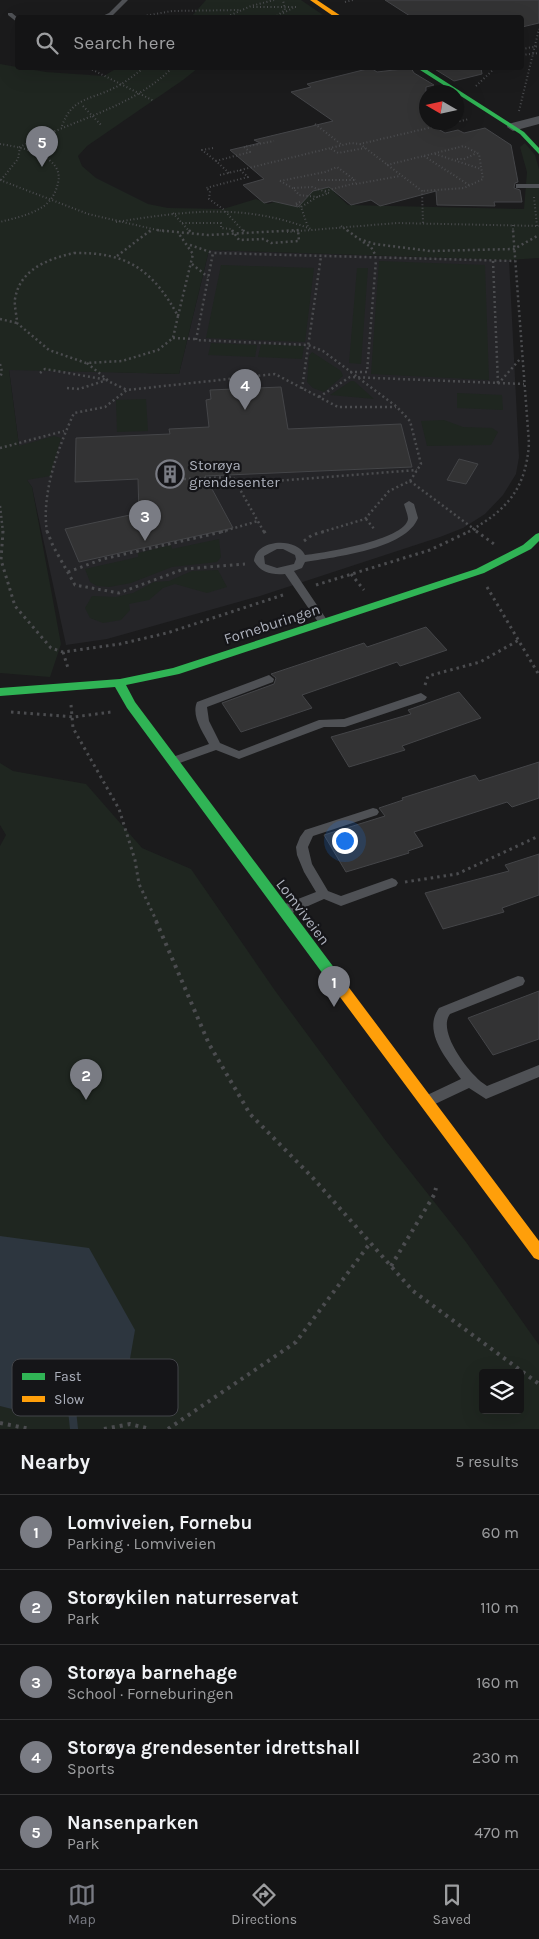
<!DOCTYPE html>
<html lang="en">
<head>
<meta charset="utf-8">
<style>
	:root { --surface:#141415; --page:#212122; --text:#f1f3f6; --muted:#9d9ea0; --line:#333334; --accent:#7a7c84 }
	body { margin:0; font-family:Karla,sans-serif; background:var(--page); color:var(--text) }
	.controls { position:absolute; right:15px; bottom:15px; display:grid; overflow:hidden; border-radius:5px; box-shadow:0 5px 20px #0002 }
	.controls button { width:45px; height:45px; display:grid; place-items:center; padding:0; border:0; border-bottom:1px solid var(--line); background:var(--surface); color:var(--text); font:25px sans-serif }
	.compass { position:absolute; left:419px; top:85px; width:45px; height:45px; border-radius:50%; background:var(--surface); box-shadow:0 5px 20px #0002; rotate:279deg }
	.you { position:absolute; left:344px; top:840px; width:18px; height:18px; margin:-12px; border:4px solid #fff; border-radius:50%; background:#1a73e8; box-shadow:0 0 0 8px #1a73e833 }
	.badge { display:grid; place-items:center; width:32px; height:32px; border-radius:50%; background:var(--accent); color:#fff; font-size:16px; font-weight:700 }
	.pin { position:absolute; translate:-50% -41px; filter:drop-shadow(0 1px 2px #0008) }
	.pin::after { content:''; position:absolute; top:26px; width:18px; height:15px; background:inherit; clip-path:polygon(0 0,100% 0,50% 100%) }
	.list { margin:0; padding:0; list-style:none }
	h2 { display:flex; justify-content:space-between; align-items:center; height:65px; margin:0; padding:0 20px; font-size:21px }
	h2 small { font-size:16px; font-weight:400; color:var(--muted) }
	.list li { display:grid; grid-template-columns:32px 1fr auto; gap:15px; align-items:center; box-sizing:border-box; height:75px; padding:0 20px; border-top:1px solid var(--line) }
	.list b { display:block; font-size:19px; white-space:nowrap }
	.list p { margin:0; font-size:16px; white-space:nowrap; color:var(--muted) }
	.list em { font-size:16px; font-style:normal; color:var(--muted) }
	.icon { flex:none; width:28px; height:28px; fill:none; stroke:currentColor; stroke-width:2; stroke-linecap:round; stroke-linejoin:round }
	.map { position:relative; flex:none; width:539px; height:1429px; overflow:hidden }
	.search { position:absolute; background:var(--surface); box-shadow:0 5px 20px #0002; left:15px; right:15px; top:15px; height:55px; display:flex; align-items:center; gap:12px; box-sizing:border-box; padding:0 18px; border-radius:5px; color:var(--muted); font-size:19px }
	.sheet { height:440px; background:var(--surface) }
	nav { display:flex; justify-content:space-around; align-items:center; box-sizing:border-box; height:70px; border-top:1px solid var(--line); background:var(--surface); font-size:14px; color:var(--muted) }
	nav a { display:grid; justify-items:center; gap:2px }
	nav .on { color:var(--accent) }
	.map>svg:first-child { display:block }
</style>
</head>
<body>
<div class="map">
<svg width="539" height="1429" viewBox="0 0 539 1429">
	<rect width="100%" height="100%" fill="#1b1b1c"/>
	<path fill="#252528" d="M209 250 509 260 519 457 516 474 503 495 485 514 463 528 440 537 260 596 107 639 66 645 32 487 26 479 19 446 9 369 179 374Z"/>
	<path fill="#1f2620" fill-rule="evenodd" d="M206 0H301L326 17 312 15 302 18 191 17Z
		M0 64 46 72 104 76 117 68H198L183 80 87 146 78 156 82 166 96 178 148 204 168 208 223 209 256 199 268 204 293 196 278 183 363 185 334 192 348 205 524 209 527 172 520 147 525 143 535 155 539 169V258L509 260 209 250 179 374 9 370 19 446 54 436 61 438 50 476 27 480 32 487 61 644 50 677 0 673Z
		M379 261 485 265 489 380 371 374Z
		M221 265 314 268 305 342 206 338Z
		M357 268H368L361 364 349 363Z
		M211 343 257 345 255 357 208 355Z
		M261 344 304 346 302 359 258 357Z
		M312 352 341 371 343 376 324 392 313 388 307 382 309 356Z
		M351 381H354L374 399 330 395Z
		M457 393 502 395 503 410 457 408Z
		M146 399 148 431 117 432 116 400Z
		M444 420 463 427 492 428 498 432 491 445 427 446 421 421Z
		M219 539 221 557 217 562 172 567 131 583 109 587 97 586 90 582 85 569 138 557V553L171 545 172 549Z
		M218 570 227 587 207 593 175 584 163 588 149 600 129 604 130 610 121 620 103 623 90 618 85 608 92 596 116 597 133 593 154 582 169 581 192 571Z
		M0 763 13 771 86 784 142 848 191 869 276 992 386 1141 466 1242 539 1345V1429H0V846L6 835 0 825ZM483 1373H520V1410H483Z"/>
	<path fill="#2d363f" d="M0 1236 89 1248 135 1330 124 1393 16 1410 0 1406Z"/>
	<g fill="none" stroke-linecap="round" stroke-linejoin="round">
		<path stroke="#2d363f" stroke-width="8" d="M50 1405 72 1410 74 1429"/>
	</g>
	<path fill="#333334" stroke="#444548" d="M385 0H539V23L522 27V18H413Z
		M371 68 377 72 411 68 414 73 434 85 426 87V122L445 133 458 130 464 133 485 128 511 145 518 182 515 183 514 188 520 190 522 202H494L495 206 437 205 436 191 380 206 371 200 351 205 329 187 313 191 298 207 272 201 264 203 243 185 264 179 230 150 260 143 254 140 333 121 291 92 311 87 307 84Z
		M433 68H481L482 74 454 81Z
		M281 387 288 429 401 424 412 467 205 476 233 528 79 562 65 529 139 513 138 479 75 482 76 438 170 434 169 429 209 427 206 400 211 399 210 390Z
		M459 459 478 464 466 484 447 480Z
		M426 627 447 650 400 666 397 662 302 695 312 708 241 732 222 703 274 684 276 678 271 674 364 643 367 647Z
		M459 692 481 718 402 746 405 750 349 767 331 737 411 714 408 710Z
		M539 762V798L512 807 507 802 414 832 423 846 408 851 409 853 346 872 324 835 385 816 379 808 403 800 402 798 475 775 479 781Z
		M539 854V895L502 908 504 912 443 929 425 893 509 871 505 865Z
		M539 991V1039L493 1055 468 1018Z"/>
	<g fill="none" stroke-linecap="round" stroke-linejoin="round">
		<path stroke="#4b4c4f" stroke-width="2" stroke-dasharray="1 2.5" stroke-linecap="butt" d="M345 2 353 0
			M253 7H297
			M283 13 293 8
			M133 18 172 11 239 10
			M224 18 251 6 274 0
			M274 18 285 10 283 0
			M522 49 539 46
			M522 55 539 53
			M89 68 154 101
			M476 86 495 68
			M83 106 102 126
			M519 111 539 29
			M456 122 469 119
			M315 124 342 145
			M62 126C72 97 91 100 114 88 125 83 134 75 144 68
			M0 144C20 147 65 155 58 183 56 192 52 200 44 206 31 215 15 218 0 222
			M360 144 422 191 423 223
			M213 148 202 150 216 161
			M331 149 338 153 365 148
			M435 154 481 169
			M424 156 469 185
			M457 159H464L477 153
			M387 165 464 146 479 154 483 179 464 188 422 191
			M240 170 248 177 206 188 210 191 209 199 223 209 244 232
			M229 173 216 161 250 152 244 147 274 141
			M220 175 351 143 360 144 454 122
			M0 180 88 214 166 232
			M1 180 18 159 20 147C70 121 132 108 172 68
			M318 180H354
			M280 181 325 172 337 167 355 180
			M280 181 294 189 299 195 317 197 301 207
			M356 184 400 176
			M294 188 312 187 329 193 317 197
			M325 191 356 183
			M534 197 537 226
			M300 202 295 204 301 207 308 227
			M173 213 190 232
			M116 222C187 211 242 203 311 229
			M182 223H221V228L231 229 233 232
			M513 225V232
			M341 226 349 232
			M150 232 152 230
			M287 232 397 223 539 226"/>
		<path stroke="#4b4c4f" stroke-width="2.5" stroke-dasharray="2 3" stroke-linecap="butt" d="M157 230 208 235 300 230
			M189 230 192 234
			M232 230 239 240 264 239 271 243 299 241 298 230
			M243 230 246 234
			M347 230 359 239 375 244 430 251 514 249 539 235
			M363 242 371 247 376 256
			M190 245 213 253
			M74 253C127 252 153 270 178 316L173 338 158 350 122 361 86 363 49 350 17 323C17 316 14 306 15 299 20 269 48 259 74 253Z
			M117 256 151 230
			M493 261 498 384
			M192 264 208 277
			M178 316 193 254 179 234
			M0 319 17 323
			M173 338 195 339
			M87 363 110 382 127 390
			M0 364 2 372 0 378
			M350 372H367L376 260
			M40 373 45 369 108 380
			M498 384 521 358
			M67 388 79 389 107 380
			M302 389 321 256
			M319 397 350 377 524 384
			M0 448 64 431
			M184 479 233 477 264 532
			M410 481 478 532
			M237 484 417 470
			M0 506 3 532
			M366 519 375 530
			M47 532C41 494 58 448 74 413L105 407 127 390 275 374 338 407H396
			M221 532 258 521
			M322 532 365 519 389 491 410 481 421 464 410 421 397 407 323 351 308 345 196 340 213 253 515 261
			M468 532C507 510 526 489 529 443L513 230"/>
		<path stroke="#4b4c4f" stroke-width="3" stroke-dasharray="2.5 4" stroke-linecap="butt" d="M3 531 1 560 15 606 51 648 63 652 120 644 167 633 286 594
			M47 531 53 546 75 585 119 593 184 569 245 564
			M264 531 266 535
			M476 531 494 544
			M304 541 312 535 326 531
			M68 572 103 559 226 531
			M351 574 364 590
			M316 585 430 550 470 531
			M487 587 539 675
			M63 652 68 668
			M425 685 428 676 480 662 519 640
			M71 705 73 728 119 809 135 860 139 884 157 922
			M11 712 74 717 111 712
			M405 882 457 874 539 836"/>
		<path stroke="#4b4c4f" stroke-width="4" stroke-dasharray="3 5" stroke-linecap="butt" d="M156 921 209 1044 250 1114 313 1178 413 1291 539 1384
			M391 1266 434 1195 436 1188
			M0 1423 30 1429
			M104 1429 130 1424 150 1429
			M168 1429 296 1342 371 1242"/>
		<path fill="#4f5155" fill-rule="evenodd" d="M122 0H128L113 15 98 18 109 13Z
			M8 13H12L18 18V23L8 15Z
			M516 184H539V188H516Z
			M409 501 414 504 418 518C406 549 335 557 305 562L302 568 294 571 329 623 328 625H320L285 574C272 575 261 573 254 561 256 539 296 537 305 555 323 553 405 540 408 519 408 515 405 508 404 504ZM277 549H283L295 555 296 559 294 564 277 568 265 564 264 556Z
			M269 675 274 679 273 682 207 707 209 721 220 743 239 751 319 720 344 719 421 693 427 697 425 700 345 727H324L239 759 216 750 174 765 170 764 168 761 170 758 209 744C203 732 191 716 197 702Z
			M373 808 377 809 379 812 377 815 313 836 308 847 312 864 328 891 341 896 392 878 396 880 398 883 396 886 341 906 324 899 290 914 285 915 280 914 279 910 280 906 316 892 304 872 297 855 296 847 300 837 305 830Z
			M518 976 523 977 525 981 523 985 450 1014C438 1030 463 1064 475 1076 478 1080 483 1083 487 1086L539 1065V1077L486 1099 469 1088 433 1105 428 1107 423 1105 421 1101 423 1097 461 1079C447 1059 422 1032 439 1008Z"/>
		<path fill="#4f5155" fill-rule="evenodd" d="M539 116V124L513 131 507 127 508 124Z"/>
		<path fill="#30b455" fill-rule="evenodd" d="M417 68H424L524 132 539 148V154L520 134Z
			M539 533V541L531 549 484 573 179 674 126 685 135 702 347 985 349 989 347 993 342 994 337 993 127 708 115 687 0 696V688L120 679 173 668 476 569 523 545 536 534Z"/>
		<path fill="#ff9f0a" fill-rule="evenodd" d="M310 0H317L344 18H336Z
			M342 984 347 985 539 1241V1260L534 1258 337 993 335 989 337 985Z"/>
	</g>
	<defs>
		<g id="building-ring" transform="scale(1.4375)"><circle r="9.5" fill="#151518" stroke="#7a7c84" stroke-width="1.5"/><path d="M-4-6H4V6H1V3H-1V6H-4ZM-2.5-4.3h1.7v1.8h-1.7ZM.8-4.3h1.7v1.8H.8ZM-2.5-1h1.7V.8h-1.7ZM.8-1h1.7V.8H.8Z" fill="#7a7c84"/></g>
	</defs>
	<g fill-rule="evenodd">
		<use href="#building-ring" x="170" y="474"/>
	</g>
	<g text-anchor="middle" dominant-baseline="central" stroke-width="4.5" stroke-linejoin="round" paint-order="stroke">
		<g font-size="15" fill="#adb1bc" stroke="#151518" text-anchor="start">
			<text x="189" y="465">Storøya<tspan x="189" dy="17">grendesenter</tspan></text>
		</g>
		<g font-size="15" fill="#adb1bc" stroke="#151518">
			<text transform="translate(272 624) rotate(-18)">Forneburingen</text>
			<text transform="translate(303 912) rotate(53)">Lomviveien</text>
		</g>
	</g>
	<rect x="12" y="1359" width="166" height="57" rx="8" fill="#151518" stroke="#434449" stroke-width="1"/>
	<rect x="22" y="1373" width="23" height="7" fill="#30b455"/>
	<rect x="22" y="1396" width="23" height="6" fill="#ff9f0a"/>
	<g font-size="14" fill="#adb1bc">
		<text x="54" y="1381">Fast</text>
		<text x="54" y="1404">Slow</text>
	</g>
</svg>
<div class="controls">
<button><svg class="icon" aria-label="layers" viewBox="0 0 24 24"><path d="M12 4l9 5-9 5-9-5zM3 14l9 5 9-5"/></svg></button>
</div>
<svg class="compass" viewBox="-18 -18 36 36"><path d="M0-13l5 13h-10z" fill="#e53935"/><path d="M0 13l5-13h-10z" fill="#9d9ea0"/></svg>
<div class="you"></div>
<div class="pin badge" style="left:334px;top:1007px">1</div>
<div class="pin badge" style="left:86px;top:1100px">2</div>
<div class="pin badge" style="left:145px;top:541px">3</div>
<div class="pin badge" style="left:245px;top:410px">4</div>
<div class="pin badge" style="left:42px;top:167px">5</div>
<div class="search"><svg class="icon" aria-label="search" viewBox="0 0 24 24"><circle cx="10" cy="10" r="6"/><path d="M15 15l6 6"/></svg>Search here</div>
</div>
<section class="sheet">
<h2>Nearby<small>5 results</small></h2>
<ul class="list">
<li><span class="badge">1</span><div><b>Lomviveien, Fornebu</b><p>Parking · Lomviveien</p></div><em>60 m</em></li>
<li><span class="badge">2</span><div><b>Storøykilen naturreservat</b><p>Park</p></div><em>110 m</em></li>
<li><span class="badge">3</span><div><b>Storøya barnehage</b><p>School · Forneburingen</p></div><em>160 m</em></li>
<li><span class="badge">4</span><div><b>Storøya grendesenter idrettshall</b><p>Sports</p></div><em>230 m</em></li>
<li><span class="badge">5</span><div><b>Nansenparken</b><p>Park</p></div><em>470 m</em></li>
</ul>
</section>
<nav>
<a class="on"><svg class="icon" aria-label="map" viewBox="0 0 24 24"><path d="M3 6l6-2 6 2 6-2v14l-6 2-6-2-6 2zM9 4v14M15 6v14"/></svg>Map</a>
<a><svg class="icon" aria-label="directions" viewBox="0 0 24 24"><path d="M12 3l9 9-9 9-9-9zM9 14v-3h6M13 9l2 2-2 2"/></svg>Directions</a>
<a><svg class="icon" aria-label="saved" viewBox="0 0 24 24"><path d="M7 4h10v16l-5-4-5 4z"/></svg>Saved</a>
</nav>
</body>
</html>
